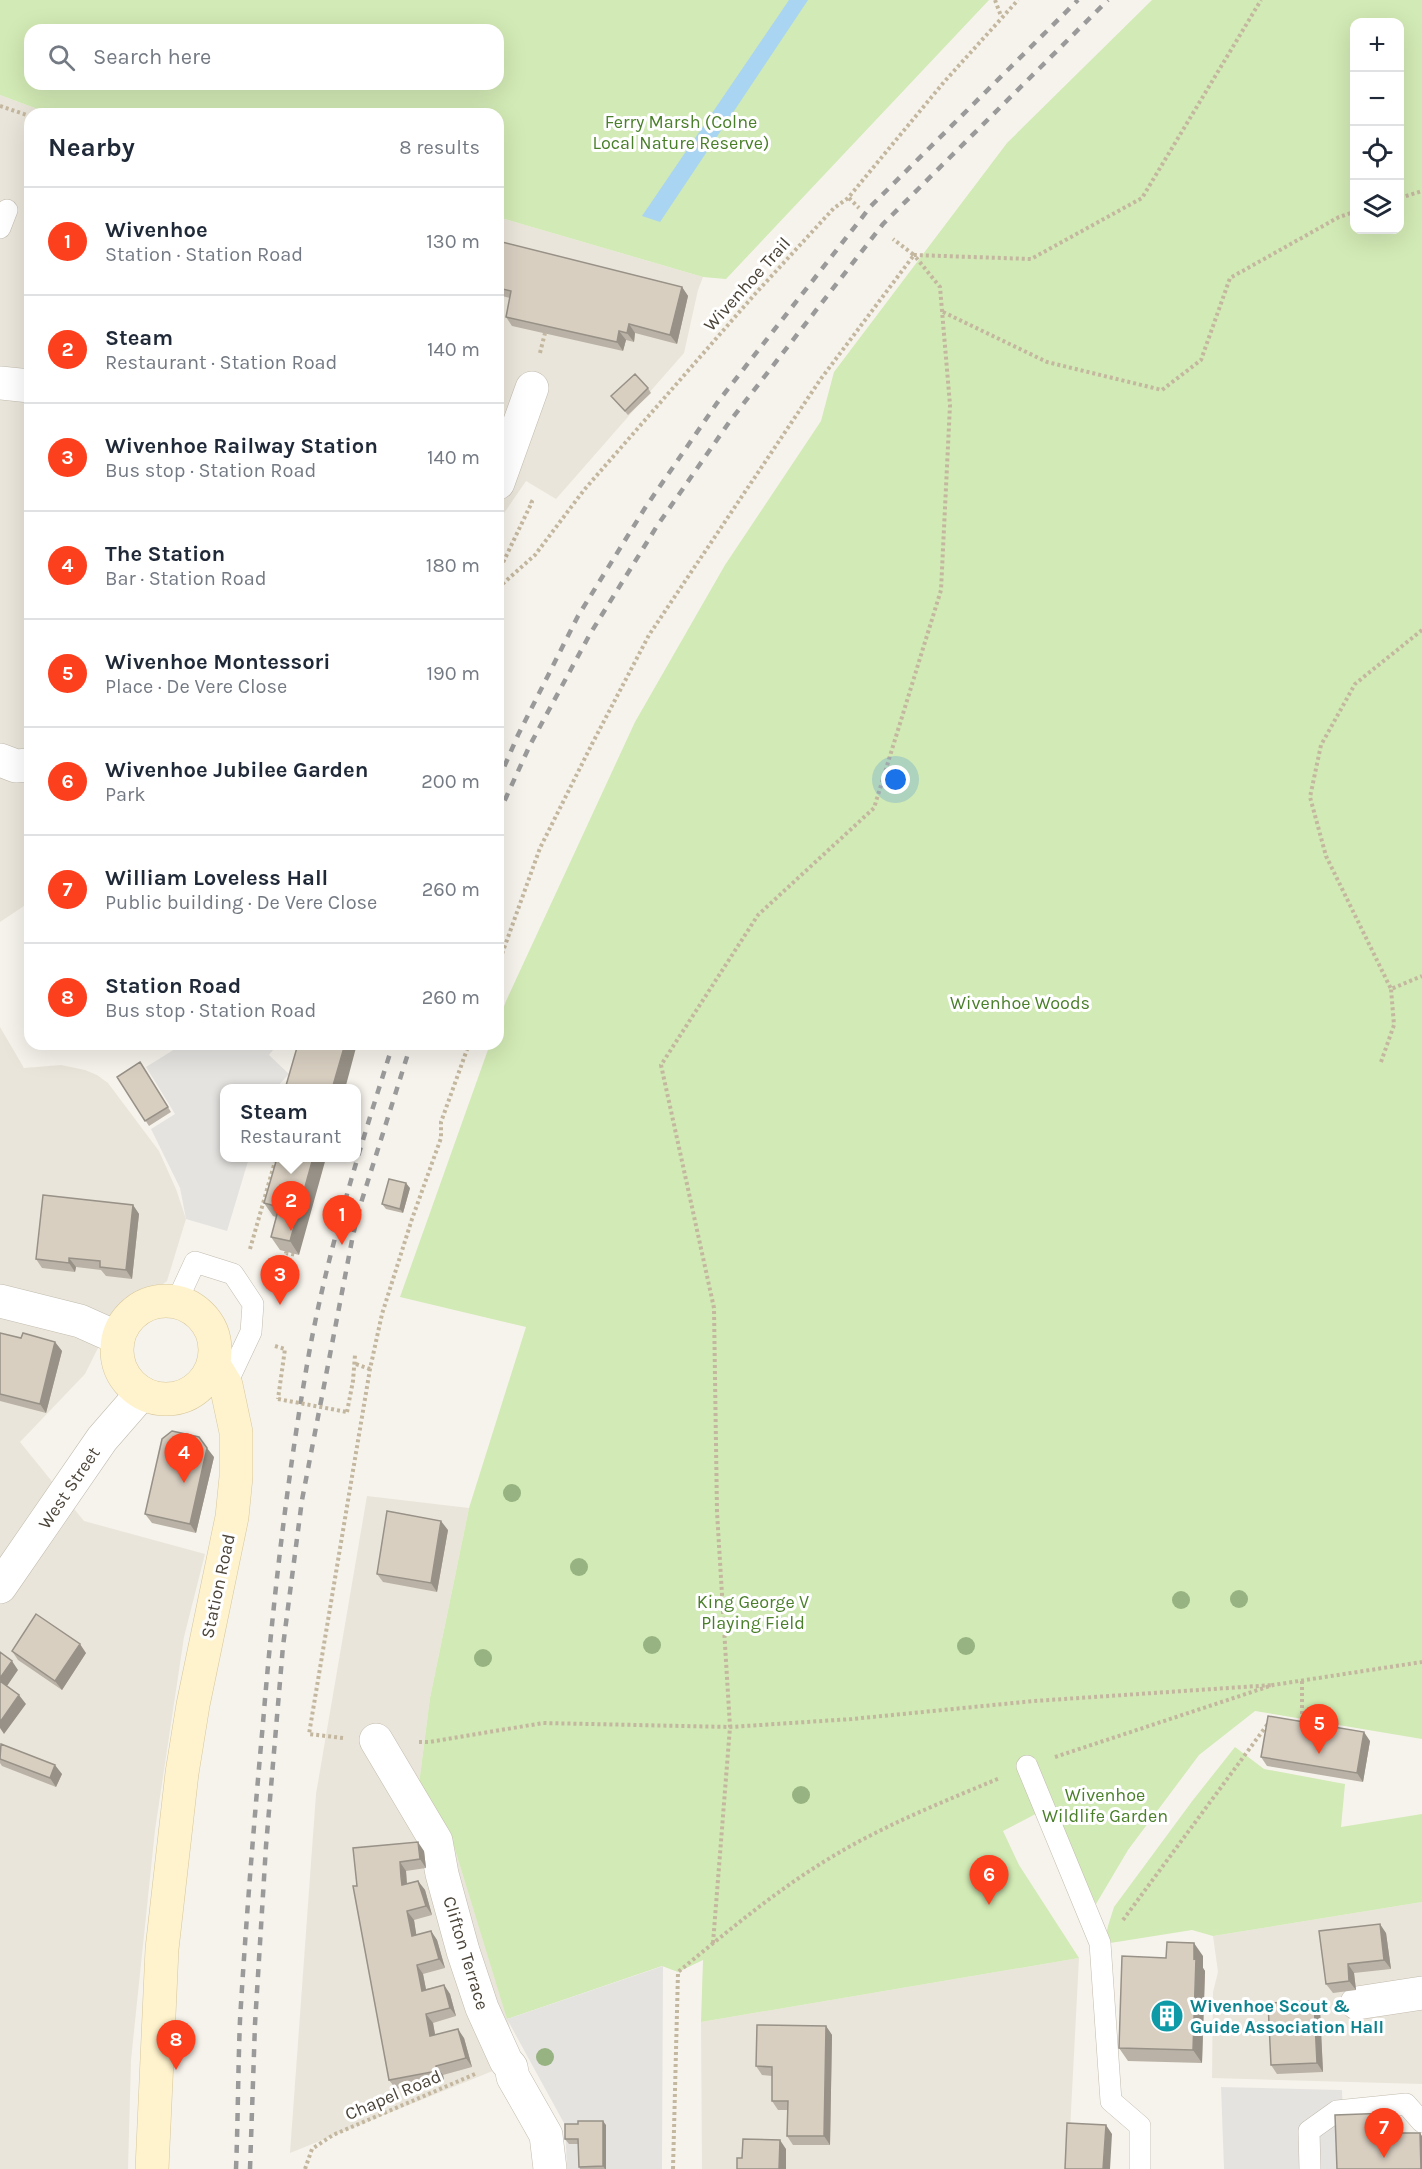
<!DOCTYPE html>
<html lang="en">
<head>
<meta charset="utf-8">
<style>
	:root { --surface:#fff; --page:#f6f6f7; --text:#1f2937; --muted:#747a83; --line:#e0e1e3; --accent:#fc3f1d }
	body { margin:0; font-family:Karla,sans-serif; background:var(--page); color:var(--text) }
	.controls { position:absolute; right:18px; top:18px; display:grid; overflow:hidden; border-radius:12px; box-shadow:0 6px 24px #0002 }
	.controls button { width:54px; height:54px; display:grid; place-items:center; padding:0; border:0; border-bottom:2px solid var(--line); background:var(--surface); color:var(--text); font:30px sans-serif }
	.you { position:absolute; left:896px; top:780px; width:21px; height:21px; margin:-15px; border:4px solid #fff; border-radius:50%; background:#1a73e8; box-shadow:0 0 0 9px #1a73e833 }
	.badge { display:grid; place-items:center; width:39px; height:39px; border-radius:50%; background:var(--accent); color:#fff; font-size:20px; font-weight:700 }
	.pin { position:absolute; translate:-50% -50px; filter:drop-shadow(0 2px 3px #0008) }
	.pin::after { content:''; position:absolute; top:32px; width:21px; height:18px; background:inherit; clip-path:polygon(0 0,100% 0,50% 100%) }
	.popup { position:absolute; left:220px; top:1084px; width:141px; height:78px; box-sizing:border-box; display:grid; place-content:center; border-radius:12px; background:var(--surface); filter:drop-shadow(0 2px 4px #0005); font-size:20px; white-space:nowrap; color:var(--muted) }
	.popup b { font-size:22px; color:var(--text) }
	.popup::after { content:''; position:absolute; left:50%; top:100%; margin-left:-12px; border:12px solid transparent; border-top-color:var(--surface) }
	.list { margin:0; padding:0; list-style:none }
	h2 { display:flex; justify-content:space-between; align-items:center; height:78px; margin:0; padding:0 24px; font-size:26px }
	h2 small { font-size:20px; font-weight:400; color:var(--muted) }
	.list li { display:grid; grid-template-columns:39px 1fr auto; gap:18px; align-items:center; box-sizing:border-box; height:108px; padding:0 24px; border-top:2px solid var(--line) }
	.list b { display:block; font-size:22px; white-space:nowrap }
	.list p { margin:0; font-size:20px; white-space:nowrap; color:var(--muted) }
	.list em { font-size:20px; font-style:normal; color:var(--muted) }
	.icon { flex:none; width:33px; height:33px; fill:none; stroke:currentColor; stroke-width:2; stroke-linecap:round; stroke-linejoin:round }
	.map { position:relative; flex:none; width:1422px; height:2169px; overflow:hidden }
	.search { position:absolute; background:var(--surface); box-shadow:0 6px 24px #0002; left:24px; top:24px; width:480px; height:66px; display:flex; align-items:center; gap:15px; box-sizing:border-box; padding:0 21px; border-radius:18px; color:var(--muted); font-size:22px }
	.panel { position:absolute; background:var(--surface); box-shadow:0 6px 24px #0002; left:24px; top:108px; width:480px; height:942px; border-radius:18px }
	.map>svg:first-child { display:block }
</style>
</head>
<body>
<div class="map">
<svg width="1422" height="2169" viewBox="0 0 1422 2169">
	<rect width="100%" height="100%" fill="#f6f3ec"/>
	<path fill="#eae5da" d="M0 95 51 114H30V902L0 922Z
		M498 217 703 277 698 290 684 353 556 499 526 481 498 522Z
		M0 1027 24 1068 61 1065 85 1070 97 1075 108 1083 159 1151 176 1189 186 1219 167 1281 110 1324 85 1374 20 1442 84 1521 205 1554 184 1637 155 1830 131 2060 128 2169H0Z
		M367 1496 469 1508 430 1698 419 1784 449 1830 520 2060 290 2153 316 1794Z
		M1422 1902V2084L1212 2078 1213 1992 1218 1972 1213 1936Z
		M1079 1958 1068 2169H702L701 2022Z"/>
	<path fill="#d2eab5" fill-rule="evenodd" d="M0 0H989L726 279 703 277 498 217V114H51L0 95ZM30 30H498V84H30Z
		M1152 0H1422V1739L1255 1711 1199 1755 1128 1850 1096 1904 1049 1807 1003 1831 1019 1865 1079 1958 701 2022 703 1960 678 1972 662 1966 507 2019 449 1830 419 1784 430 1698 469 1508 526 1327 400 1297 490 1044H498V1022L506 1001 635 722 725 565 821 421 834 372 1007 143ZM1354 22H1400V230H1354Z
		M1235 1747 1264 1769 1345 1784 1341 1827 1422 1814V1902L1213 1936 1192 1930 1104 1944 1108 1926 1114 1907 1193 1800Z"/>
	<path fill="#e5e3e0" d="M183 1044H190L192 1046 196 1044H278L269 1055 289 1074 276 1088H225V1158H249L227 1231 186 1219 180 1188 151 1129 175 1114 146 1067Z
		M663 1966 662 2169H567L565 2125 507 2019Z
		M1221 2087 1342 2090 1345 2169H1224Z"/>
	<path fill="#a9d4f2" d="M789 0H808L660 222 642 216Z"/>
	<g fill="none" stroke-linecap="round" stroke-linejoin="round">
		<g stroke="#c2bbae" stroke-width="22">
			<path id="lane" d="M0 228 7 210
				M177 1301 195 1262 233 1274 253 1304 251 1332 226 1385
				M1027 1766 1100 1943 1111 2101 1140 2126V2169
				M1310 2169 1309 2131 1337 2111 1406 2104 1422 2122"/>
		</g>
		<g stroke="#c2bbae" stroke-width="34">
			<path id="street" d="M0 383 30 386
				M498 483 532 388
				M0 760 16 766 30 765
				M0 1301 80 1321 118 1338
				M0 1587 102 1439 142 1393
				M376 1740 436 1841 442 1874 463 1951 482 2008 506 2061 511 2067 513 2077 546 2135 550 2169
				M1357 2003 1422 1993"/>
		</g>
		<g stroke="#d6c79b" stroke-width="34">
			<path id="secondary" d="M117 1350a49 49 0 1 1 98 0a49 49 0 1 1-98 0Z
				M152 2169 162 1949 182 1773 193 1705 232 1517 236 1477V1432L226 1385 214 1365"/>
		</g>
		<path stroke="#c4b79f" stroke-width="4" stroke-dasharray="3 3" stroke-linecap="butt" d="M995 0 1001 16
			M0 106 30 116
			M849 198 859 208
			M1400 198 1422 191
			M943 312 1047 362 1162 390 1201 360 1230 278 1339 217 1354 212
			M540 353 545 333
			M498 573 532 502 528 500
			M498 588 535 555 584 490 755 294 834 208 848 198 944 82 1018 0
			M1422 630 1355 684 1321 745 1310 797 1326 856 1391 989 1422 976
			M498 965 540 848 592 744 649 635 820 380 914 255 893 239
			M1381 1062 1394 1025 1391 989
			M250 1249 276 1158
			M279 1289 286 1253 297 1255
			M275 1346 285 1349 278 1399
			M356 1364 370 1369
			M347 1412 353 1381 355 1355
			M1302 1681V1726
			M343 1738 309 1734 370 1369 382 1314 412 1219 441 1138V1122L469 1044
			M419 1742H429L543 1723 730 1727 852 1719 1034 1701 1273 1685
			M1055 1757 1273 1685 1422 1662
			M1123 1920 1270 1721
			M713 1943 730 1727 717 1512 714 1308 661 1065 758 915 874 808 941 590 950 405 940 287 914 255 1031 259 1142 198 1261 0
			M305 2169 312 2149 333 2135 475 2074
			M673 2169 678 1972C728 1931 779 1888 835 1855 887 1824 945 1801 1000 1778"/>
		<use href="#lane" stroke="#fff" stroke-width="21"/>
		<use href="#street" stroke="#fff" stroke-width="33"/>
		<use href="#secondary" stroke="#fff3cd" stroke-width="33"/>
		<path stroke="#9a9a9a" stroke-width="4.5" stroke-dasharray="8 8" stroke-linecap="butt" d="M498 781 518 735 578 616 645 508 717 403 871 206 1078 0
			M498 815 530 745 590 634 657 526 730 421 883 224 1108 0
			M236 2169C238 2119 238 2070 240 2020 246 1921 254 1822 263 1723 273 1601 287 1479 308 1359 327 1252 360 1148 393 1044
			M250 2169 255 2024 266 1846 283 1646 302 1500 353 1235 361 1203 411 1044"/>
		<path stroke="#c4b79f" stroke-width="4" stroke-dasharray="3 3" stroke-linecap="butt" d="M278 1399 347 1412"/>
	</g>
	<g fill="#97b381">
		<circle cx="512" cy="1493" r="9"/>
		<circle cx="579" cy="1567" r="9"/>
		<circle cx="1239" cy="1599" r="9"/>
		<circle cx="1181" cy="1600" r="9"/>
		<circle cx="652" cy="1645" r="9"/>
		<circle cx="966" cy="1646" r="9"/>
		<circle cx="483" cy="1658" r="9"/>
		<circle cx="801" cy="1795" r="9"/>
		<circle cx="545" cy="2057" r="9"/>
	</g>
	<path fill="#bab2a6" d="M498 241 682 287 688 296 677 344 635 333 634 342 626 340 623 351 512 326 506 317 510 298 498 295Z
		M648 388 651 393 628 415 611 396Z
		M140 1062 171 1112 149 1126 117 1077Z
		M277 1158 299 1255 280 1250 271 1237 276 1217 273 1216 264 1203Z
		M410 1188 403 1213 386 1209 382 1204Z
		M133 1205 139 1214 132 1279 106 1276 101 1270 76 1267 75 1272 42 1268 36 1259Z
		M0 1333 21 1338 55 1342 62 1351 46 1413 0 1401Z
		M214 1457 196 1533 152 1523 145 1514Z
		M448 1530 437 1592 383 1582 377 1574Z
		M12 1651 86 1653 62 1690 18 1660Z
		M1370 1741 1363 1782 1267 1766 1261 1757Z
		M0 1746 62 1774 56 1787 2 1766 0 1763Z
		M353 1848 424 1851 426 1868 406 1871 407 1884 418 1881 425 1890 432 1915 414 1920 416 1935 431 1931 437 1940 445 1968 423 1974 426 1989 444 1985 450 1994 456 2016 433 2023 435 2035 464 2038 472 2067 443 2075 444 2080 396 2089 389 2080 357 1886Z
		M1319 1931 1386 1933 1391 1969 1354 1973 1356 1990 1333 1993 1326 1984Z
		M1203 1956V1968L1205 1971 1202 2063 1128 2061 1119 2048 1166 1958Z
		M1320 2010 1323 2072 1277 2074 1271 2065Z
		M826 2026 832 2035 830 2145H793L787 2136 788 2110H778L772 2101V2076L762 2075 756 2066Z
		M606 2125V2169H580L579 2167 578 2144H569L565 2139Z"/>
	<path fill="#979187" d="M682 287 688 296 677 344 670 335Z
		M629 324 635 333 634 342 627 333Z
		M619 331 626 340 623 351 617 342Z
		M345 1044H357L345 1089H332Z
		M313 1158H326L299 1255 290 1241Z
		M406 1183 410 1188 403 1213 400 1209Z
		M133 1205 139 1214 132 1279 126 1270Z
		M69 1258 76 1267 75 1272 69 1263Z
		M55 1342 62 1351 46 1413 40 1404Z
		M207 1448 214 1457 196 1533 190 1524Z
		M441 1521 448 1530 437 1592 431 1583Z
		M80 1644 86 1653 62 1690 55 1681Z
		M12 1661 18 1670 5 1689 0 1682V1678Z
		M19 1695 26 1704 4 1734 0 1728V1722Z
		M1364 1732 1370 1741 1363 1782 1357 1773Z
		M55 1765 62 1774 56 1787 50 1778Z
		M418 1842 424 1851 426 1868 420 1859Z
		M400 1862 406 1871 407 1886 402 1885Z
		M418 1881 425 1890 432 1915 426 1906Z
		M407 1911 414 1920 418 1945 412 1936Z
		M1380 1924 1386 1933 1391 1969 1384 1960Z
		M431 1931 437 1940 445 1968 439 1959Z
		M1194 1943 1203 1956V1968L1205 1971 1202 2063 1193 2050Z
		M1348 1964 1354 1973 1356 1990 1349 1981Z
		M417 1965 423 1974 428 2000 422 1991Z
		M444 1985 450 1994 456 2016 450 2008Z
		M1314 2001 1320 2010 1323 2072 1317 2063Z
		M426 2014 433 2023 437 2045 430 2036Z
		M826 2026 832 2035 830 2145 824 2136Z
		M458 2029 464 2038 472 2067 466 2058Z
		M436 2066 443 2075 444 2080 437 2071Z
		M1390 2113 1399 2127 1400 2147 1391 2133Z
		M603 2121 606 2125V2169H605L603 2166Z
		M1106 2125 1112 2134 1110 2169H1103Z
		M1420 2133 1422 2136V2169H1421Z
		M780 2140 786 2149V2169H779Z"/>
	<path fill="#d8cfc1" stroke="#979187" stroke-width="1.5" d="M498 241 682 287 670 335 629 324 627 333 619 331 617 342 506 317 511 291 498 288Z
		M635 374 648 388 625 411 611 396Z
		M298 1044H345L332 1089H285Z
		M140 1062 168 1107 145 1121 117 1077Z
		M277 1158H313L290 1241 271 1237 279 1207 264 1203Z
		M389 1179 406 1183 400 1209 382 1204Z
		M43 1195 133 1205 126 1270 100 1267V1261L69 1258V1263L36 1259Z
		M0 1333 21 1338 23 1333 55 1342 40 1404 0 1394Z
		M172 1431 199 1437 207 1448 190 1524 145 1514 162 1439Z
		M387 1511 441 1521 431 1583 377 1574Z
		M36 1614 80 1644 55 1681 12 1651Z
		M0 1652 12 1661 0 1678Z
		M0 1681 19 1695 0 1722Z
		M1268 1716 1364 1732 1357 1773 1261 1757Z
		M1 1744 55 1765 50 1778 0 1759Z
		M418 1842 420 1859 400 1862 401 1877 402 1885 418 1881 426 1906 407 1911 412 1936 431 1931 439 1959 417 1965 422 1991 444 1985 450 2008 426 2014 430 2036 458 2029 466 2058 436 2066 437 2071 389 2080 353 1886H357L353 1848Z
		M1380 1924 1384 1960 1348 1964 1349 1981 1326 1984 1319 1931Z
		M1167 1942 1194 1943V1959L1196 1958 1193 2050 1119 2048 1122 1956 1166 1958Z
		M1314 2001 1317 2063 1271 2065 1268 2003Z
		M757 2025 826 2026 824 2136H787L788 2101H772V2067L756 2066Z
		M1390 2113 1391 2133H1420L1421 2169H1337L1335 2115Z
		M578 2121H603V2166L579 2167 578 2139H565V2124H578Z
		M1067 2123 1106 2125 1103 2169H1065Z
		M743 2139 780 2140 779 2169H737V2158H742Z"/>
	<defs>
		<g id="building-disc" transform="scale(1.725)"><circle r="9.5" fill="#0f9aa8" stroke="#fff"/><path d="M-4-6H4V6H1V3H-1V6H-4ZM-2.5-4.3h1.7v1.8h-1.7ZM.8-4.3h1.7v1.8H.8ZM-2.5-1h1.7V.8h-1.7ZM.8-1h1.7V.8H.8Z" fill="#fff"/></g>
	</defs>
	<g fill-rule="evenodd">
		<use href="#building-disc" x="1167" y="2016"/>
	</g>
	<g text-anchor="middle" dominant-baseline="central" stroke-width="6" stroke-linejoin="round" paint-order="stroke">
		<g font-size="18" fill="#4a7f2a" stroke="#fff">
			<text x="681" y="122">Ferry Marsh (Colne<tspan x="681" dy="21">Local Nature Reserve)</tspan></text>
			<text x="1020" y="1003">Wivenhoe Woods</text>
			<text x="753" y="1602">King George V<tspan x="753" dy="21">Playing Field</tspan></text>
			<text x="1105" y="1795">Wivenhoe<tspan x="1105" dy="21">Wildlife Garden</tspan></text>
		</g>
		<g font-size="18" fill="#4b4439" stroke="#fff">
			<text transform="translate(747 284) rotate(-48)">Wivenhoe Trail</text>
			<text transform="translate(69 1488) rotate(-56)">West Street</text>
			<text transform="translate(218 1586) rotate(-78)">Station Road</text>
			<text transform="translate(466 1953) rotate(73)">Clifton Terrace</text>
			<text transform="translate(393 2095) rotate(-23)">Chapel Road</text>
		</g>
		<g font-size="18" font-weight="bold" fill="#0d838f" stroke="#fff" text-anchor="start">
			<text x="1190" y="2006">Wivenhoe Scout &amp;<tspan x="1190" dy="21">Guide Association Hall</tspan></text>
		</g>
	</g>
</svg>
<div class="controls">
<button>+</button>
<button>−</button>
<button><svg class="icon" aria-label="locate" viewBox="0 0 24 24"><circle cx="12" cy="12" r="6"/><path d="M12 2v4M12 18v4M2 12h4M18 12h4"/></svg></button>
<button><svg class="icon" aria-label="layers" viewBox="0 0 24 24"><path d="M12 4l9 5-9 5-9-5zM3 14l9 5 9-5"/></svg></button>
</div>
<div class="you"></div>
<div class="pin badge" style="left:342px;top:1245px">1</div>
<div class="pin badge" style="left:291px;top:1231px">2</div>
<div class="popup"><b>Steam</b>Restaurant</div>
<div class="pin badge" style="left:280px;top:1305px">3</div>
<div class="pin badge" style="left:184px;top:1483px">4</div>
<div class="pin badge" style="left:1319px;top:1754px">5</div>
<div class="pin badge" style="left:989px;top:1905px">6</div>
<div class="pin badge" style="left:1384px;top:2158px">7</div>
<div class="pin badge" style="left:176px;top:2070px">8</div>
<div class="search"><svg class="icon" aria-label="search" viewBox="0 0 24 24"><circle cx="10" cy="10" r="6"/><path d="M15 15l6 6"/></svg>Search here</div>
<section class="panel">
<h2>Nearby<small>8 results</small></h2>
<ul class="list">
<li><span class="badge">1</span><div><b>Wivenhoe</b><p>Station · Station Road</p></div><em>130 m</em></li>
<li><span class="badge">2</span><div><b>Steam</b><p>Restaurant · Station Road</p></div><em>140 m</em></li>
<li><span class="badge">3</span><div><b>Wivenhoe Railway Station</b><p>Bus stop · Station Road</p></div><em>140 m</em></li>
<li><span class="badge">4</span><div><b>The Station</b><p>Bar · Station Road</p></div><em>180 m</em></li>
<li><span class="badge">5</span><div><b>Wivenhoe Montessori</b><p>Place · De Vere Close</p></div><em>190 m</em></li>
<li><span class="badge">6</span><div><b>Wivenhoe Jubilee Garden</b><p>Park</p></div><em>200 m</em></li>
<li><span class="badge">7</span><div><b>William Loveless Hall</b><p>Public building · De Vere Close</p></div><em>260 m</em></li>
<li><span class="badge">8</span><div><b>Station Road</b><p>Bus stop · Station Road</p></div><em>260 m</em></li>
</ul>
</section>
</div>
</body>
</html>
